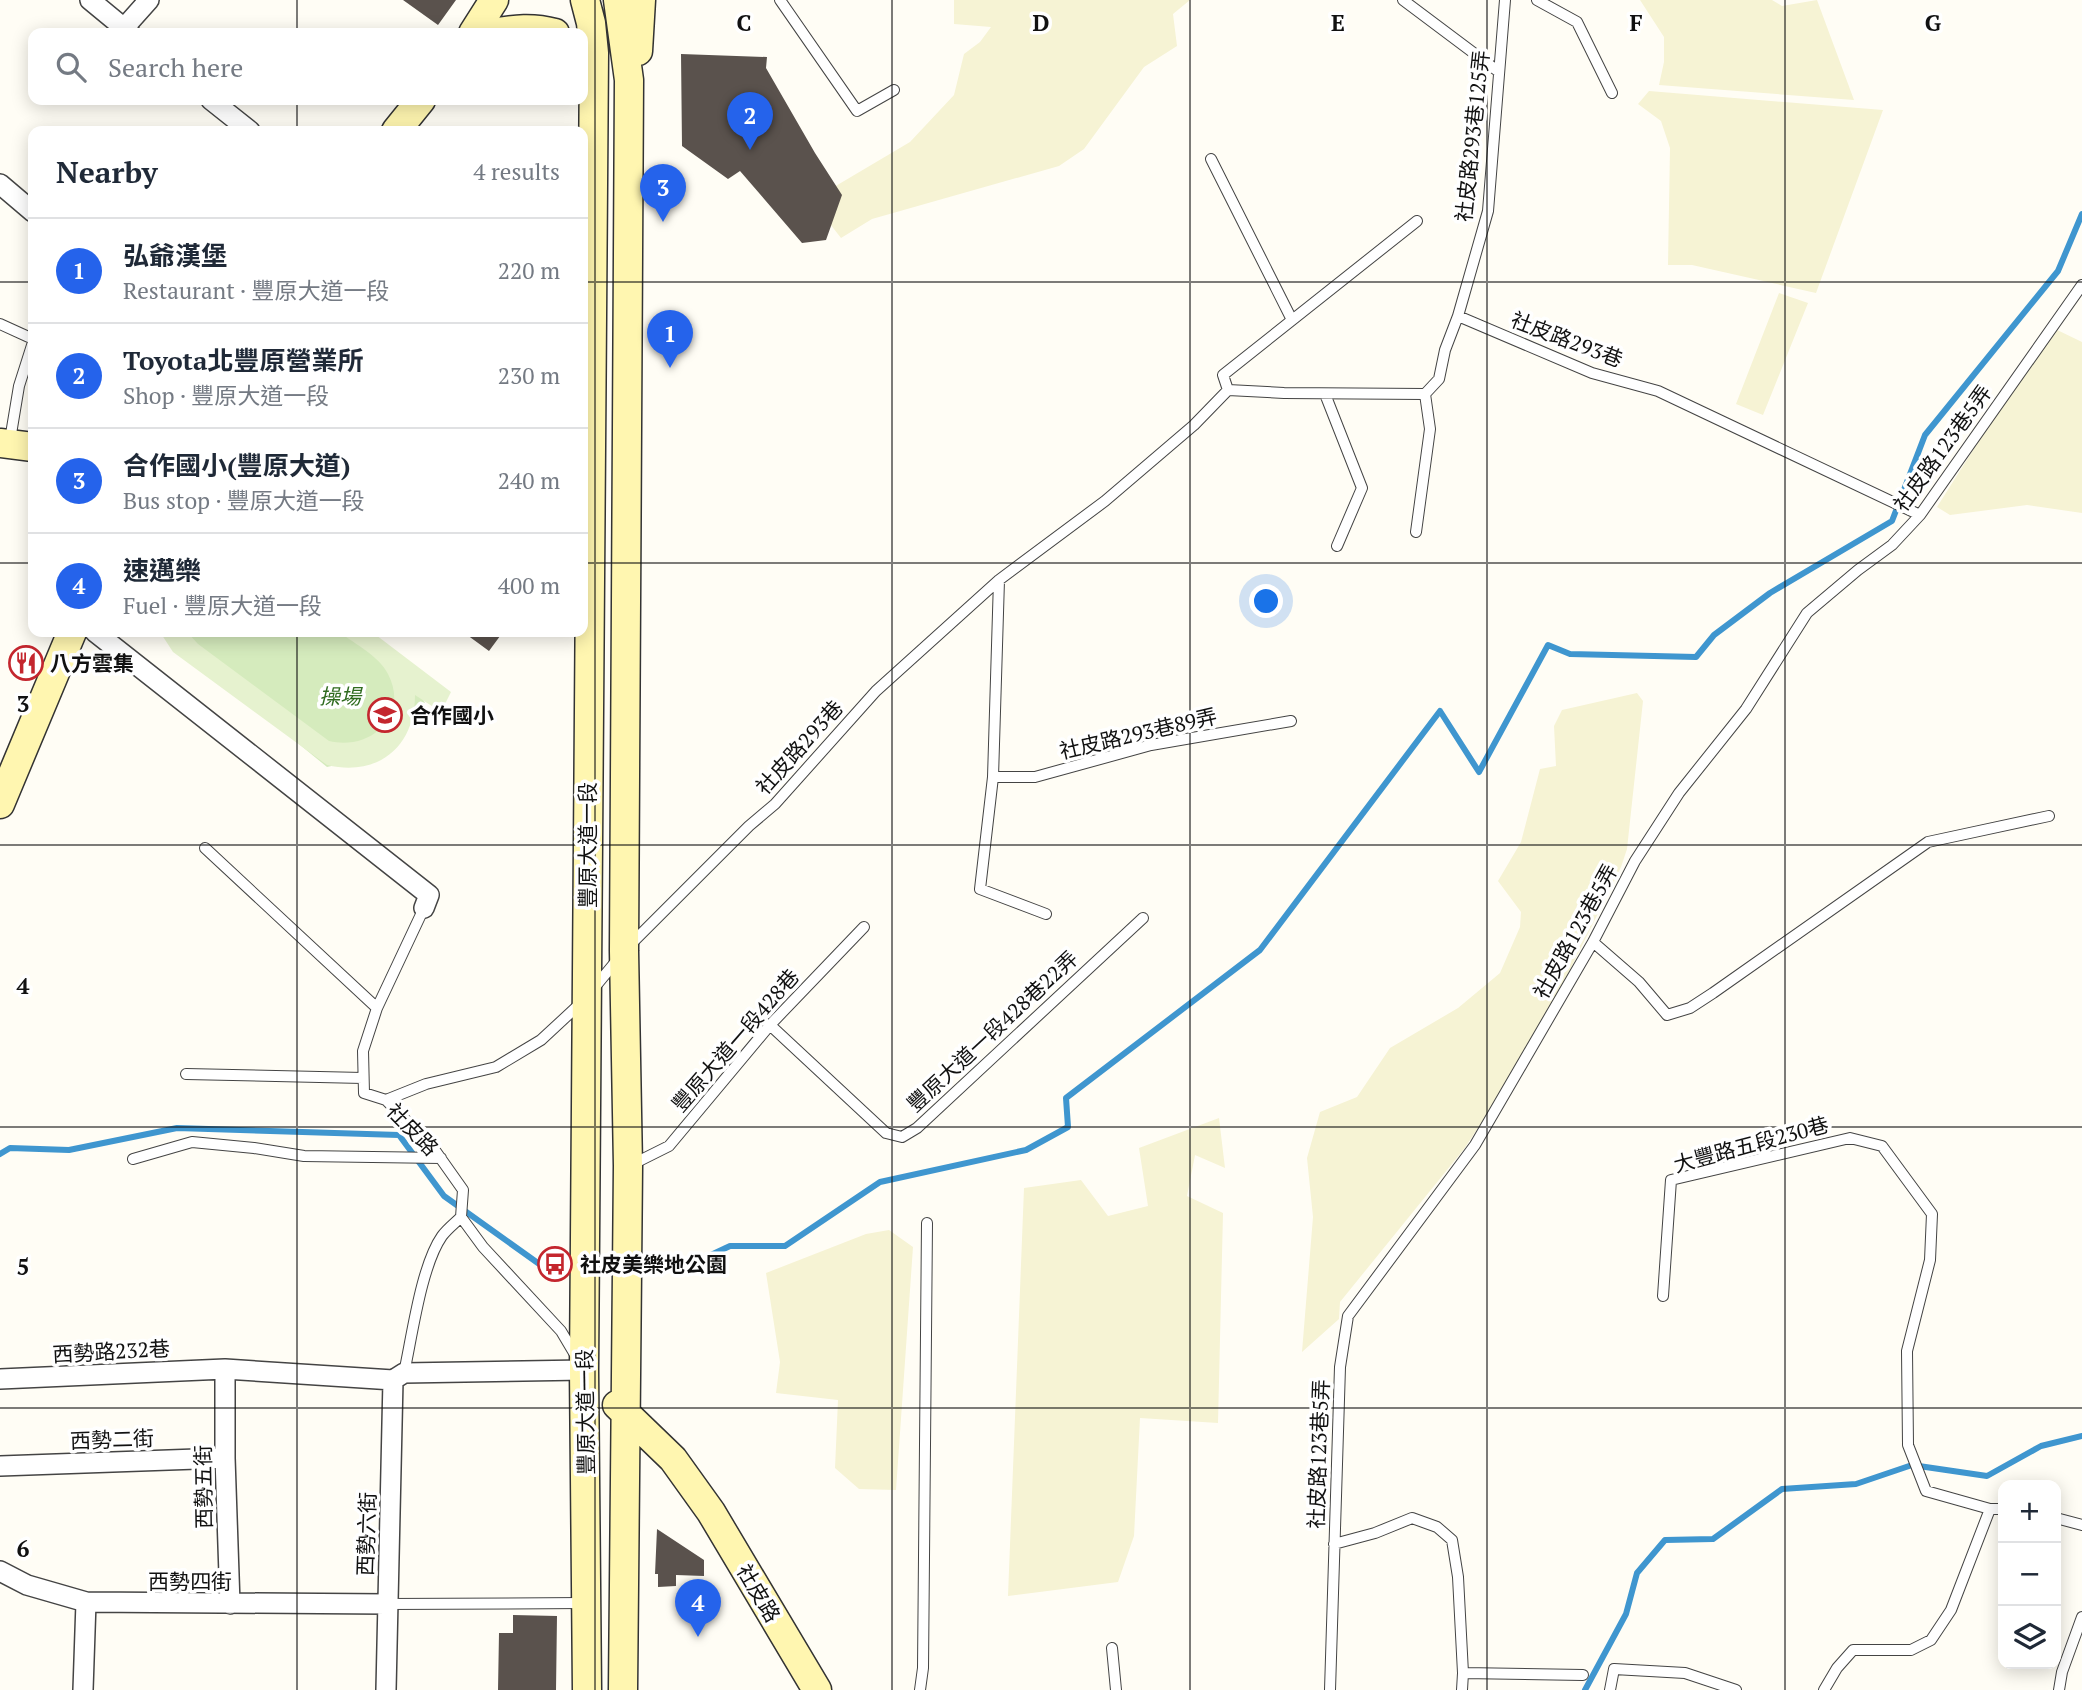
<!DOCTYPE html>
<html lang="en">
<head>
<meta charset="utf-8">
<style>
	:root { --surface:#fff; --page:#f6f6f7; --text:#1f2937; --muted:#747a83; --line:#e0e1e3; --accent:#2563eb }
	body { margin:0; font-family:"PT Serif","Noto Sans TC",serif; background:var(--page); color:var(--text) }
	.controls { position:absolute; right:21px; bottom:21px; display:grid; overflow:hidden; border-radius:14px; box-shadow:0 4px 18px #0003 }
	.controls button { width:63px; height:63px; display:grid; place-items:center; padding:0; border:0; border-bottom:2px solid var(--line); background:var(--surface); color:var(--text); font:35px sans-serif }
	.you { position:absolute; left:1267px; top:602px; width:24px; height:24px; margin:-18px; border:5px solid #fff; border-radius:50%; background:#1a73e8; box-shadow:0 0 0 10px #1a73e833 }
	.badge { display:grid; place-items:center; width:46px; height:46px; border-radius:50%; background:var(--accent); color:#fff; font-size:23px; font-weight:700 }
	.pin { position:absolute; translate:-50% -58px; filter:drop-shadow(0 2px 4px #0008) }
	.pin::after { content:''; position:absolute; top:37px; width:24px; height:21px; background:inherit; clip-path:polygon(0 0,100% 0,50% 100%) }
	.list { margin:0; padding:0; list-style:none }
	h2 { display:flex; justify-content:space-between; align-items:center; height:91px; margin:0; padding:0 28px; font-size:30px }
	h2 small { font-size:23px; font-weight:400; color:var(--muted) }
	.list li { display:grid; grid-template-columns:46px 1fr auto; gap:21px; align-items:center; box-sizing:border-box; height:105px; padding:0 28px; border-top:2px solid var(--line) }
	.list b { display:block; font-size:26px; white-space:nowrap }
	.list p { margin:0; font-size:23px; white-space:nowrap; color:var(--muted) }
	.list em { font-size:23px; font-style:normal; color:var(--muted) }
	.icon { flex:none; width:38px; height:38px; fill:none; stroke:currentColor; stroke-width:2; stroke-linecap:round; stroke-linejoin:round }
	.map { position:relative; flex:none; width:2082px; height:1690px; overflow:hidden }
	.search { position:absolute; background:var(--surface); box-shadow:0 4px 18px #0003; left:28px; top:28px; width:560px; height:77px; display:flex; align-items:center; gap:18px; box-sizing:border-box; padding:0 24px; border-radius:14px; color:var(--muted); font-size:26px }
	.panel { position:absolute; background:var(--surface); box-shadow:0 4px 18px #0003; left:28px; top:126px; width:560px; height:511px; border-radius:14px }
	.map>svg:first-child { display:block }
</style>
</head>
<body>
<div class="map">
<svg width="2082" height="1690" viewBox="0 0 2082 1690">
	<rect width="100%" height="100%" fill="#fffdf5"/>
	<path fill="#f6f3d4" d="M954 0H1190L1173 14 1177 46 1144 67 1084 149 1059 166 872 219 841 238 823 215 834 187 910 142 954 95 964 54 980 42 991 27 954 24Z
		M1640 0H1772L1782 6 1817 0 1854 100 1659 85 1664 62V37Z
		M1649 91 1883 110 1816 293 1692 265H1668L1670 148 1661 121 1638 104Z
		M1779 293 1808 303 1763 415 1736 404Z
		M2051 327 2082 342V513L2027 505 1950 515 1937 507Z
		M1637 693 1643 701 1627 849 1621 867 1564 982 1497 1099 1464 1149 1340 1302 1339 1319 1302 1352 1313 1217 1307 1158 1320 1112 1357 1097 1390 1048 1458 1008 1500 973 1520 927 1521 912 1498 881 1521 842 1540 769 1556 766 1554 726 1562 710Z
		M1219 1118 1225 1168 1195 1155 1187 1196 1223 1213 1218 1423 1140 1418 1134 1536 1118 1582 1008 1596 1024 1188 1081 1180 1108 1216 1148 1206 1139 1148Z
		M889 1230 913 1247 896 1490 859 1489 835 1468 838 1400 776 1393 780 1362 766 1273 866 1234Z"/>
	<path fill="#d5ebbd" d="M162 632H357L411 676 425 703 379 755 327 767Z"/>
	<path fill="#e6f2cf" d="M160 632H187L198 644 329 741C370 751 410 716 388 674 379 656 355 644 339 632H372L451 692 441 712 415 695C415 747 378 777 327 765L173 652Z"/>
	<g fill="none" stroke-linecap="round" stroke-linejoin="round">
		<path stroke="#3f96cf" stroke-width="6" d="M0 1154 10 1148 69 1150 177 1128 399 1135 444 1196 549 1271 577 1270
			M633 1269 683 1268 730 1246H785L880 1182 1026 1150 1068 1127 1066 1098 1260 950 1440 711 1479 772 1548 645 1570 654 1696 657 1714 635 1770 593 1892 521 1925 435 2058 271 2082 214
			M591 1270 619 1269
			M1585 1690 1626 1614 1637 1573 1665 1540 1713 1539 1782 1489 1856 1484 1912 1465 1987 1476 2041 1446 2082 1436"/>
	</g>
	<path fill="#5a524d" d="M403 0H456L438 25Z
		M681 54 767 57 766 68 815 153 842 195 826 240 802 243 740 171 728 179 682 146Z
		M463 632H503L489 651Z
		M657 1529 704 1560V1576L676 1575V1586L658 1587V1574H655Z
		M513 1615 557 1616 556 1690H498L499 1633H513Z"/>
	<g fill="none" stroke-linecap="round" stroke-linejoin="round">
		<g stroke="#444" stroke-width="12">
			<path id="lane" d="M780 0 857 111 894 90
				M1403 0 1499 72
				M1537 0 1577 22 1612 93
				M1211 159 1292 320
				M1458 316 1592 373 1658 391 1920 515
				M0 324 33 339
				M1228 390 1223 375 1417 221
				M1325 394 1362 488 1337 546
				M10 440 19 386 33 342
				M1416 532 1430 429 1425 394
				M993 777 999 580
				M205 848 377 1008
				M424 908 377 1008 363 1051 364 1093 386 1100 434 1149 463 1190 461 1217 483 1247 561 1331 577 1358
				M1046 914 980 889 993 777H1035L1151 745 1291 721
				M1593 942 1639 982 1667 1015 1690 1008 1713 993 1928 842 2049 816
				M630 945 749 826 775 804 876 691 999 580 1105 501 1194 425 1228 390 1284 393 1425 394 1439 379 1445 350 1458 316 1488 211 1505 0
				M594 988 618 959
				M770 1025 886 1133 902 1137 917 1128 1143 918
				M186 1074 363 1078
				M386 1100 426 1084 496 1067 541 1040 582 1002
				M133 1159 192 1142 254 1148 304 1156 441 1158
				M631 1165 669 1146 770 1025 864 927
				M1663 1296 1671 1180 1850 1138 1882 1146 1932 1214 1930 1260 1907 1351 1908 1445 1926 1491 1990 1509H2003
				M404 1373C412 1337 421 1266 442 1236 447 1229 455 1223 461 1217
				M2056 1518 2082 1525
				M1334 1544 1375 1533 1412 1518 1437 1527 1452 1540 1458 1577 1463 1673
				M387 1604 584 1603
				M1112 1648 1116 1690
				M920 1690 923 1668 927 1223
				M1330 1690 1340 1367 1348 1316 1475 1145 1593 942 1635 861 1679 793 1746 709 1807 613 1858 570 1892 545 1920 515 2082 285
				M1462 1690 1463 1673 1583 1675
				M1610 1690 1614 1669 1685 1673 1736 1690
				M1824 1690 1837 1668 1853 1650H1911L1931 1640 1951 1610 1990 1509
				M2059 1690 2062 1672 2082 1617"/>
		</g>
		<g stroke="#444" stroke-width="22">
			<path id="street" d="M90 0 130 33
				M124 28 149 0
				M211 100 250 131
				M0 184 33 212
				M95 632 429 895 424 908
				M225 1369V1458L230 1604
				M0 1379 225 1369 393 1380 404 1373 584 1370
				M0 1466 225 1458
				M0 1571 27 1585 86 1602 387 1604
				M83 1690 86 1602
				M386 1690 393 1380"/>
		</g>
		<g stroke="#333" stroke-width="31">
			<path id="secondary" d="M585 0 591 23 594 53 584 1370 587 1690
				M618 0 629 80 624 951 628 1166 623 1690
				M473 33 494 0
				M493 33C514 29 533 27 555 33
				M638 51 641 0
				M396 131 421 100
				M0 443 33 447
				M0 804 72 632
				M617 1405 673 1459 711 1512 817 1690"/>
		</g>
		<use href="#lane" stroke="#fff" stroke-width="10"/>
		<use href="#street" stroke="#fff" stroke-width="19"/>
		<use href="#secondary" stroke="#fff6b0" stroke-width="28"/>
	</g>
	<path fill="none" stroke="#111" stroke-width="2" stroke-opacity="0.55" d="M297 0V33M595 0V1690M892 0V1690M1190 0V1690M1487 0V1690M1785 0V1690M297 100V131M0 282H33M583 282H2082M0 563H33M583 563H2082M297 632V1690M0 845H2082M0 1127H2082M0 1408H2082"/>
	<defs>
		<g id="restaurant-ring" transform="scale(1.75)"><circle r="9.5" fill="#fff" stroke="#c4262e" stroke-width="1.5"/><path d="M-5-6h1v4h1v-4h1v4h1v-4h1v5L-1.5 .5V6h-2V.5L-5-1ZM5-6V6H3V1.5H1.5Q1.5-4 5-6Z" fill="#c4262e"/></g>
		<g id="school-ring" transform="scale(1.75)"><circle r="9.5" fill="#fff" stroke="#c4262e" stroke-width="1.5"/><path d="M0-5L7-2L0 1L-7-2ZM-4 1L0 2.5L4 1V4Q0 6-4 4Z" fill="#c4262e"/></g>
		<g id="bus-ring" transform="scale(1.75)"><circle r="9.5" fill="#fff" stroke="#c4262e" stroke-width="1.5"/><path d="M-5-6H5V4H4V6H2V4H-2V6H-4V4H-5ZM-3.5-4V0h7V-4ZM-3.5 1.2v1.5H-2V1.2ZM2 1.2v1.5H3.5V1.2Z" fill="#c4262e"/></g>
	</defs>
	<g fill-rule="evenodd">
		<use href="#restaurant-ring" x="26" y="663"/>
		<use href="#school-ring" x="385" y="715"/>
		<use href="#bus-ring" x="555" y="1264"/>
	</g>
	<g text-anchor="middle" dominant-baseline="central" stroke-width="7" stroke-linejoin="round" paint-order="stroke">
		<g font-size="21" fill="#111" stroke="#fff">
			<text transform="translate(1472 136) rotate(-84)">社皮路293巷125弄</text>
			<text transform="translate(1567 339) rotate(21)">社皮路293巷</text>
			<text transform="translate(1942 448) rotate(-54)">社皮路123巷5弄</text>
			<text transform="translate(1138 733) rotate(-13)">社皮路293巷89弄</text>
			<text transform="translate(799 747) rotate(-48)">社皮路293巷</text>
			<text transform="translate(587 845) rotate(-90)">豐原大道一段</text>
			<text transform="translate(1575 931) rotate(-61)">社皮路123巷5弄</text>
			<text transform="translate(992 1031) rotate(-43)">豐原大道一段428巷22弄</text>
			<text transform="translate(735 1040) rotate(-49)">豐原大道一段428巷</text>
			<text transform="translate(413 1129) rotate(46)">社皮路</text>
			<text transform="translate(1751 1144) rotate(-15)">大豐路五段230巷</text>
			<text transform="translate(111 1351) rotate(-3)">西勢路232巷</text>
			<text transform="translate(585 1412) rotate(-91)">豐原大道一段</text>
			<text transform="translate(112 1439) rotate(-2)">西勢二街</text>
			<text transform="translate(1318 1454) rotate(-88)">社皮路123巷5弄</text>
			<text transform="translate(203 1487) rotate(-91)">西勢五街</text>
			<text transform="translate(366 1534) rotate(-88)">西勢六街</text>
			<text x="190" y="1581">西勢四街</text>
			<text transform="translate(759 1593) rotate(59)">社皮路</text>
		</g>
		<g font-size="21" font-weight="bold" fill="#111" stroke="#fff" text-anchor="start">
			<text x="50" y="663">八方雲集</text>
			<text x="410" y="715">合作國小</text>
			<text x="580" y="1264">社皮美樂地公園</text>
		</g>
		<g font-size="21" font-style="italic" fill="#2f6b1f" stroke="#fff">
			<text x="340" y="696">操場</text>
		</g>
	</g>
	<g font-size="23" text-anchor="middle" font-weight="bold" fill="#111" stroke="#fff" stroke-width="7" stroke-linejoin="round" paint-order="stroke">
		<text x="744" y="31">C</text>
		<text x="1041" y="31">D</text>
		<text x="1338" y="31">E</text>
		<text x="1636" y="31">F</text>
		<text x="1933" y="31">G</text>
		<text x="23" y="712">3</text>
		<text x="23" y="994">4</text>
		<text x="23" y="1275">5</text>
		<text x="23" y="1557">6</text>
	</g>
</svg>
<div class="controls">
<button>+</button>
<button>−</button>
<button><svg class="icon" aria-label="layers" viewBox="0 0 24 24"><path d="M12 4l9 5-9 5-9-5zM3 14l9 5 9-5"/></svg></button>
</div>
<div class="you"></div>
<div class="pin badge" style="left:670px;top:368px">1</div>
<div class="pin badge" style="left:750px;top:150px">2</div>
<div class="pin badge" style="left:663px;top:222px">3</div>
<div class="pin badge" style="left:698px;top:1637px">4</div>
<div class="search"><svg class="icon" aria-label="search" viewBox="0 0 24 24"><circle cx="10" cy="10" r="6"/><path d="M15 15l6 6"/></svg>Search here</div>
<section class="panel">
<h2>Nearby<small>4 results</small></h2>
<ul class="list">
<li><span class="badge">1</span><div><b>弘爺漢堡</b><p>Restaurant · 豐原大道一段</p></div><em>220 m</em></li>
<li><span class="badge">2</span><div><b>Toyota北豐原營業所</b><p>Shop · 豐原大道一段</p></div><em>230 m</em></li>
<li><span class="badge">3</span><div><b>合作國小(豐原大道)</b><p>Bus stop · 豐原大道一段</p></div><em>240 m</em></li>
<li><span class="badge">4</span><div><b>速邁樂</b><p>Fuel · 豐原大道一段</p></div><em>400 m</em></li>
</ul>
</section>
</div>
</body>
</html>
